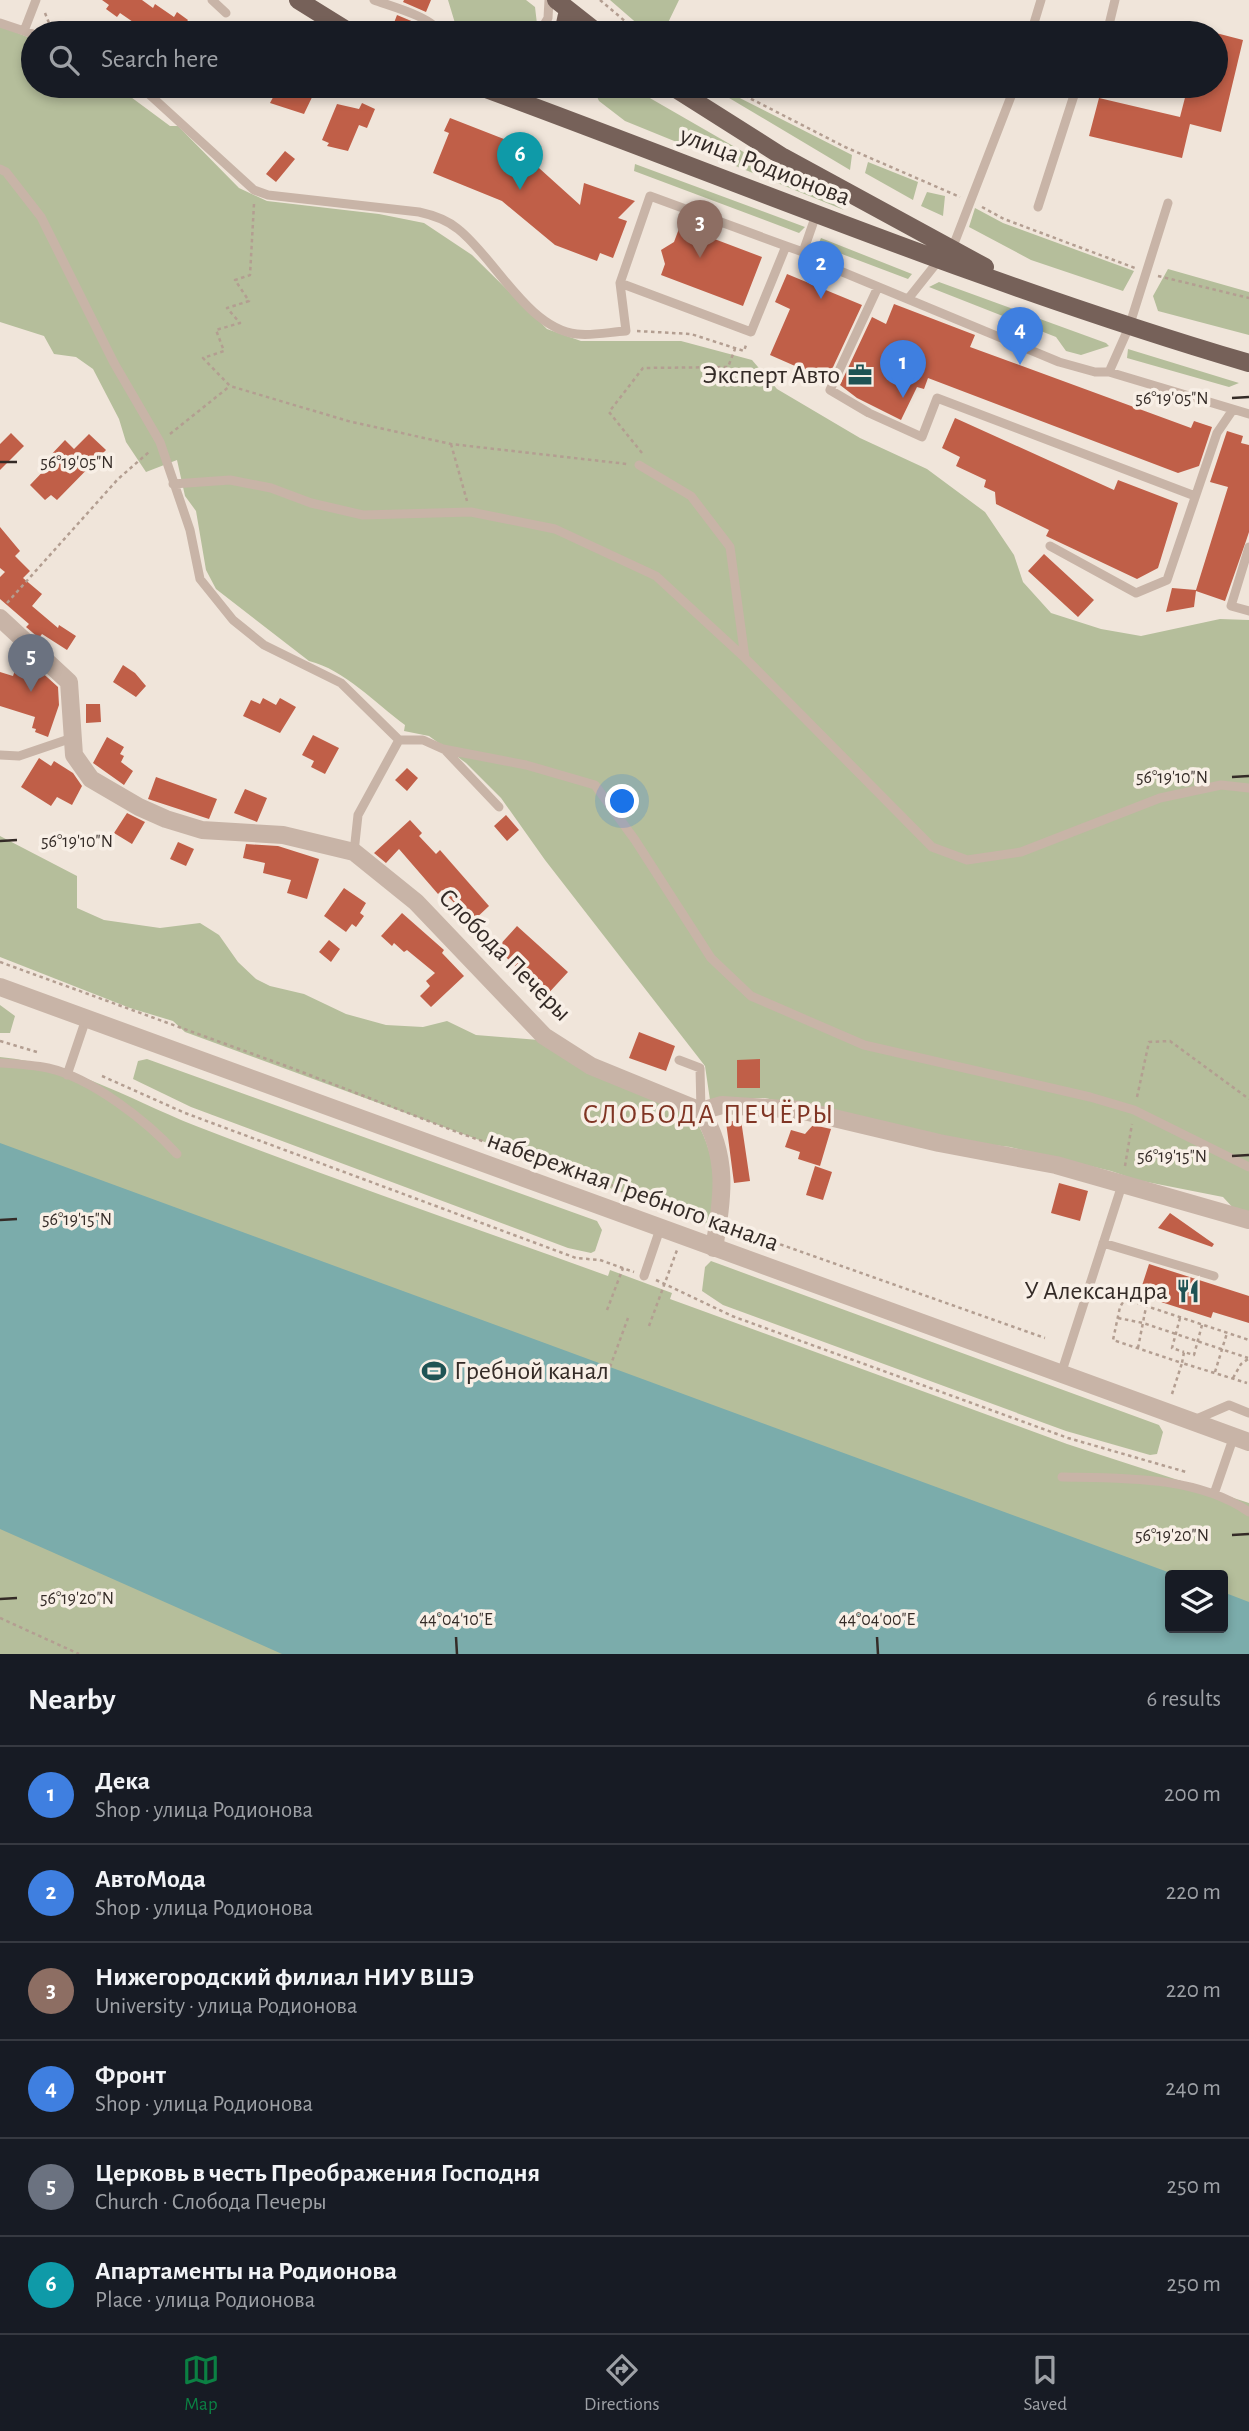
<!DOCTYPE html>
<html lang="en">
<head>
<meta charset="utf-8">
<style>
	:root { --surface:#171b24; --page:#20242c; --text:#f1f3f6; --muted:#9ea1a6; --line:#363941; --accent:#0b8043 }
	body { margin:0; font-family:"Alegreya Sans",sans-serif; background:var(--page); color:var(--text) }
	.controls { position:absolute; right:21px; bottom:21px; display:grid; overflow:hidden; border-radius:7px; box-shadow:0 4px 10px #0003 }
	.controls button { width:63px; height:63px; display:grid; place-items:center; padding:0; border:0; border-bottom:2px solid var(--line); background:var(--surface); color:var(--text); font:35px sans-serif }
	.you { position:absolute; left:623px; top:802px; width:24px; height:24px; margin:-18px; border:5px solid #fff; border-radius:50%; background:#1a73e8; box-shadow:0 0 0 10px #1a73e833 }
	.badge { display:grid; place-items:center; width:46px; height:46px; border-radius:50%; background:var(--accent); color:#fff; font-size:23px; font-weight:700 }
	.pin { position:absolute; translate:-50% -58px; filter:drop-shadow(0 2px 4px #0008) }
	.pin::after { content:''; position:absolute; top:37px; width:24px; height:21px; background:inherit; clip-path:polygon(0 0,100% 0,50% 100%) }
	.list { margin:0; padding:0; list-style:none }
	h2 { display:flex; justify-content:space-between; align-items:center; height:91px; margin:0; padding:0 28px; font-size:30px }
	h2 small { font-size:23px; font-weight:400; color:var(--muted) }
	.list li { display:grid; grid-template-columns:46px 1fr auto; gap:21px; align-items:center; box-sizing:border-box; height:98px; padding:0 28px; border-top:2px solid var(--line) }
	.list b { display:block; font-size:26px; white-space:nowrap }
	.list p { margin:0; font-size:23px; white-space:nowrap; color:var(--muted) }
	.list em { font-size:23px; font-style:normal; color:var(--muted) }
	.icon { flex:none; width:38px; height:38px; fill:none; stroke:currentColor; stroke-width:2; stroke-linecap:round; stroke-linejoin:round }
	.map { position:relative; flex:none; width:1249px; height:1654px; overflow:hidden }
	.search { position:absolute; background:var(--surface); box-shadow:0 4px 10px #0003; left:21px; right:21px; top:21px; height:77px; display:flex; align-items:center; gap:18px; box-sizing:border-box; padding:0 24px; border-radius:38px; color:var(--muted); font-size:26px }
	.sheet { height:679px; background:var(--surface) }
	nav { display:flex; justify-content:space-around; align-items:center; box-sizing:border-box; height:98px; border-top:2px solid var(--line); background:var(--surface); font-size:19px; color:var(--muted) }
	nav a { display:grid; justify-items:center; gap:4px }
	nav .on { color:var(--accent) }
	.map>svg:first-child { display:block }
</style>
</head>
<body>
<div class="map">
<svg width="1249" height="1654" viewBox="0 0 1249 1654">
	<rect width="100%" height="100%" fill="#f0e5da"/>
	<path fill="#b5be9b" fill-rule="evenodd" d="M448 0H526L535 7 537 24 530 33H458Z
		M610 0H679L663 33H648Z
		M0 26 33 39V86H116L170 126H178L239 188 267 201 379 214 424 223 472 255 547 329 581 341H681L752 360 777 389 860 438 927 469 985 512 1014 555 1023 582 1051 613 1101 629 1141 636 1220 619 1249 620V1225L1223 1197 1137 1180 1111 1171 1010 1147 958 1141 765 1098 710 1100 705 1066 545 860 501 798 466 763 429 736 404 731 405 725C375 703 345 670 309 661L216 589 206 570 196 511 185 496 177 460 146 472 126 442 119 419 93 369 76 357 54 354 44 336 0 322Z
		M592 86H629L844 210 625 121 599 101Z
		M716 86 852 155 850 170 714 89Z
		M868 162 918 182 913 200 865 173Z
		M635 164 805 227 799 233 634 171Z
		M927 192 945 196 943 216 921 206Z
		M975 208 1003 223 1134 271 1123 291 1031 260 969 227Z
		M821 238 912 274 908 279 818 245Z
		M1168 269 1249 292V335L1158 311 1153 296Z
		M939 282 1106 343 1109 346 1081 355 1066 351 1056 337 929 287Z
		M1128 349 1239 383 1229 387 1127 358Z
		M0 836 77 876V908L104 920 160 928 200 923 219 935 238 962 256 979 270 986 304 994 346 1014 386 1025 423 1027 447 1021 476 1035 539 1040 689 1110C712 1141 722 1187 708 1224L185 1032 173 1021 130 1008 0 957Z
		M0 1005 15 1016 10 1033H0Z
		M0 1057C79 1065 136 1104 209 1131 341 1182 475 1228 608 1276L610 1270 672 1293 670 1299 1067 1444 1249 1503V1654H0ZM1170 1575H1223V1628H1170Z
		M147 1059 597 1221 602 1230 595 1251 591 1253 568 1248 191 1107 133 1079 138 1061Z
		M711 1261 1159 1425 1163 1432 1157 1454 1150 1455 1066 1431 723 1305 702 1291 705 1267Z"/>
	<path fill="#7bacab" d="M0 1143 1176 1575H1170V1628H1223V1592L1249 1602V1654H282L0 1529Z"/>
	<path fill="#c05f48" d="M102 0H142L153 8 155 4 174 17 177 12 188 20 178 33H149L120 13 117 17 106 9 109 5Z
		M404 0H431L426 12 403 2Z
		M397 15 421 25 417 33H405L392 28Z
		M1216 33 1243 40 1221 132 1190 124 1182 158 1089 136 1099 98 1180 117 1188 86H1216Z
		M279 86H299L314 93 304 114 270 103Z
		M362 103 375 109 367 128 359 125 348 151 327 146 329 143 322 140 337 104 359 109Z
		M450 118 509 141 580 205 584 183 635 201 618 218 627 221 613 258 600 253 597 261 555 245 502 201 433 173 449 133 444 131Z
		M285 151 295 159 276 182 266 174Z
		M680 226 762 257 743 306 661 275 665 264 661 250 674 242Z
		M787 274 862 305 827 380 770 355 790 309 775 302Z
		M894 304 975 335 970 347 1191 428 1194 421 1212 427 1199 466 1178 473 928 378 924 389 917 387 901 420 857 398 840 385 872 317 886 324Z
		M955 418 1114 490 1118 480 1178 503 1158 568 1137 579 1046 536 1049 530 996 504 995 492 984 487 986 480 956 466 960 457 942 448Z
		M1227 431 1243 436 1241 443 1249 445V532L1246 541 1225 601 1196 591 1194 607 1166 612 1172 588 1196 590 1228 487 1210 482Z
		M11 433 24 446 0 470V444Z
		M89 434 106 450 57 500 51 495 45 500 30 485 53 461 49 457 65 440 74 449Z
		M0 527 20 551 15 556 30 571 23 578 42 594 32 606 58 628 59 625 76 636 67 650 42 634 39 638 26 627 29 624 0 599V577L5 572 0 568Z
		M1044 554 1094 600 1078 617 1028 571Z
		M18 662 37 668 58 687 59 705 48 737 35 732 36 729 32 728 35 717 0 706V672L13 676Z
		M123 665 135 673 146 686 136 697 113 682Z
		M263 698 276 705 280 698 296 707 280 733 243 716 251 700 260 704Z
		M86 704H100L101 722 86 723Z
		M313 735 339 748 325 774 311 767 314 761 302 755Z
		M107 737 124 747 120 754 124 756 121 762 133 771 124 785 93 763Z
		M39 758 51 766 54 761 73 773 82 786 72 805 57 797 51 806 21 787Z
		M407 768 418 778 407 791 395 780Z
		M156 777 217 799 209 819 148 799Z
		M245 789 267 798 257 822 234 813Z
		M127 813 145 822 132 844 114 833Z
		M506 815 519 830 507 841 494 826Z
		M410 820 422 833 419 836 436 854 440 850 489 906 472 922 442 890 438 894 399 849 386 863 374 853Z
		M178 842 194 849 186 866 170 859Z
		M246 844 278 846 319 859 307 899 287 893 291 880 263 873 265 863 243 858Z
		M344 888 366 903 360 913 364 916 356 927 352 924 346 932 324 916Z
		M402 913 444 950 442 953 464 976 431 1007 420 996 430 986 426 981 435 973 407 950 404 952 394 943 392 946 381 936Z
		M517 926 568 972 545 997 497 948Z
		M329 940 340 949 331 962 319 952Z
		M639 1032 675 1046 666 1071 629 1058Z
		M760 1059V1088H737V1060Z
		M741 1120 750 1181 734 1183 726 1122Z
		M813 1125 831 1129 820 1166 798 1159 800 1152 785 1147 791 1130 805 1134Z
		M815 1166 832 1172 823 1200 806 1195Z
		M1059 1183 1088 1191 1080 1221 1051 1213Z
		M1170 1213 1214 1244 1212 1247 1158 1228Z
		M1149 1264 1249 1296V1323L1213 1312 1211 1318 1139 1295Z"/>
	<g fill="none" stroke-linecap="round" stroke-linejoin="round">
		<path stroke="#b39e91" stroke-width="2.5" stroke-dasharray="3.5 3.5" stroke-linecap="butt" d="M600 0 639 33
			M45 13 53 33
			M442 86 463 95
			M726 86 845 147 960 197
			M254 204 250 275 235 280 249 301 227 308 240 323 216 330 224 351 203 358 230 386 348 421 451 444 627 464
			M982 207 1004 219 1135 268
			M1158 276 1249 298
			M637 331 691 334 744 351 746 345
			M170 434 230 386
			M451 444 467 501
			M642 453 609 412 643 368 728 367 735 349
			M7 603 118 479 149 452
			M0 962 289 1067 462 1134 701 1216
			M0 1041 37 1052
			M102 1076 185 1113 576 1258 600 1260 634 1272
			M1137 1097 1149 1042 1170 1041 1249 1099
			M1125 1166 1132 1124
			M734 1228 1045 1338
			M656 1280 732 1316 1068 1438 1186 1472
			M607 1310 623 1268
			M1118 1318 1143 1323 1248 1358
			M1180 1318 1172 1348 1184 1352
			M1202 1325 1194 1355 1184 1352 1182 1363 1113 1340 1120 1307 1125 1299 1249 1340
			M649 1326 677 1250
			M1138 1348 1146 1307
			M610 1367 628 1318
			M1215 1372 1227 1333
			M1233 1378 1241 1364 1248 1359
			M1172 1394 1182 1363 1247 1383
			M0 1618 79 1654"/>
		<path stroke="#c8b4a7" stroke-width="9" d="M212 0 226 13
			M374 0C390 6 433 17 440 33
			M0 23 33 34
			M24 31 36 0
			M539 33 548 18 549 0
			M1031 33 1041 0
			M1107 33 1115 0
			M140 86 254 190 268 195 419 212C433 215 446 219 458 229 494 257 528 329 577 334 592 336 610 332 626 331L620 283
			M0 169 6 172 41 217 114 363 160 442 190 530 200 579 233 620 264 645 341 683 399 740H423L443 749 526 765 595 785 635 840 711 958 751 996 864 1045 1090 1097 1134 1110 1249 1167
			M1038 207 1077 86
			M816 215 803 252 816 261 1059 362 1095 372H1109L1129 327 1168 203
			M786 246 751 332 620 283 650 196 786 246 803 252
			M952 249 1015 86
			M878 287 830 390 869 413 922 437 937 398 1195 496
			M908 299 939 260
			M1109 372 1249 414
			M639 465 691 496 730 547 745 658
			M173 484 230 480 271 488 311 503 363 515 471 512 555 529 656 576 745 658 932 847 967 860 1021 852 1160 798 1221 785 1249 788
			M1050 546 1136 593 1167 580 1217 433 1232 411
			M1249 547 1231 606 1249 611
			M445 750 499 807
			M0 755 19 756 72 738
			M354 852 358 815 399 740
			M679 1060 700 1068 701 1111
			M0 1063C16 1064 33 1065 48 1068 92 1078 148 1122 177 1154
			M67 1075 86 1019
			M1103 1243 1214 1276
			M644 1276 660 1229
			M1061 1374 1122 1185
			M1192 1421 1229 1405 1249 1413
			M1062 1477C1124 1478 1197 1476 1249 1512
			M1214 1494 1234 1436"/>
		<path stroke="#c8b4a7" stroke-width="18" d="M0 618 69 682 74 755 91 779 139 807 166 819 202 830 283 835 354 852 416 902 544 1036 591 1066 701 1111 722 1105 800 1110 939 1143 1056 1165 1249 1220
			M701 1111C729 1156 723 1198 714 1248"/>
		<path stroke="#c8b4a7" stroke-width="18" d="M0 987 1249 1442"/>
		<path stroke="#766159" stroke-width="18" d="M298 0 351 33
			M556 0 598 33
			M563 33 568 10
			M478 86C734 180 987 286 1249 363
			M671 86 783 157 985 267"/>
	</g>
	<path fill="none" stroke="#342b27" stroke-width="2.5" d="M1232 398 1249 397M0 462H17M1232 777 1249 776M0 841 17 840M1232 1156 1249 1155M0 1220 17 1219M1232 1535 1249 1534M0 1599 17 1598M456 1637 457 1654M877 1637 878 1654"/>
	<defs>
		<g id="office-bare" transform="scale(1.89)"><path d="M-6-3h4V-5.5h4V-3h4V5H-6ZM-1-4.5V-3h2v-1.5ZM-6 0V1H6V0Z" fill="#1f5354" stroke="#f8efe6" stroke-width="2.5" paint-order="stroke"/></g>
		<g id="restaurant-bare" transform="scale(1.89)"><path d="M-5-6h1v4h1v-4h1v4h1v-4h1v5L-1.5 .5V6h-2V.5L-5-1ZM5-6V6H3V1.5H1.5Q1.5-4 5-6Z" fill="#1f5354" stroke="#f8efe6" stroke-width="2.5" paint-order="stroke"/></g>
		<g id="stadium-bare" transform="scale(1.89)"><path d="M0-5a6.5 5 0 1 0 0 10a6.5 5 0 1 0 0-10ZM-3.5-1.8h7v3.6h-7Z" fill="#1f5354" stroke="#f8efe6" stroke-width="2.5" paint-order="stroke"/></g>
	</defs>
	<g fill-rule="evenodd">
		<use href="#office-bare" x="860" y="375"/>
		<use href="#restaurant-bare" x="1188" y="1291"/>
		<use href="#stadium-bare" x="434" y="1371"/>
	</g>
	<g text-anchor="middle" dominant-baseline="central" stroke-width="7" stroke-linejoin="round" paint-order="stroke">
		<g font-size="26" fill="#342b27" stroke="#f8efe6">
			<text transform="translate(765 166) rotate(21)">улица Родионова</text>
			<text transform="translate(505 955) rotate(45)">Слобода Печеры</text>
			<text transform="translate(633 1191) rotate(20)">набережная Гребного канала</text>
		</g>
		<g font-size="26" fill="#342b27" stroke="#f8efe6" text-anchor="end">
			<text x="840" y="375">Эксперт Авто</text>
			<text x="1168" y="1291">У Александра</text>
			<text x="454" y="1371" text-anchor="start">Гребной канал</text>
		</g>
		<g font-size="28" letter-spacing="2" fill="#803524" stroke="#f8efe6">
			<text x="709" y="1115">СЛОБОДА ПЕЧЁРЫ</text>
		</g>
	</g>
	<g font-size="18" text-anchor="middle" fill="#342b27" stroke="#f8efe6" stroke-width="7" stroke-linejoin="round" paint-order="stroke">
		<text x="1172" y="404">56°19'05"N</text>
		<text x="77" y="468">56°19'05"N</text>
		<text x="1172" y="783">56°19'10"N</text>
		<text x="77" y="847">56°19'10"N</text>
		<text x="1172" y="1162">56°19'15"N</text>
		<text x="77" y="1225">56°19'15"N</text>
		<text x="1172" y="1541">56°19'20"N</text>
		<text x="77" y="1604">56°19'20"N</text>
		<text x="456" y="1625">44°04'10"E</text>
		<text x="877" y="1625">44°04'00"E</text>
	</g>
</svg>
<div class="controls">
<button><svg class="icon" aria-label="layers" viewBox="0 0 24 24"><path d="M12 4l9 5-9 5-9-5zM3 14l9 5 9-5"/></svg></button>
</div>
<div class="you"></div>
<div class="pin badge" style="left:903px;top:398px;background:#3f7fe0">1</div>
<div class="pin badge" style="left:821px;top:299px;background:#3f7fe0">2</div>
<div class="pin badge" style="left:700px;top:258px;background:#8d6e63">3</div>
<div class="pin badge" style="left:1020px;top:365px;background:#3f7fe0">4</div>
<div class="pin badge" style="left:31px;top:692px;background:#6b7280">5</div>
<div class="pin badge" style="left:520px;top:190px;background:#0f9aa8">6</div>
<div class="search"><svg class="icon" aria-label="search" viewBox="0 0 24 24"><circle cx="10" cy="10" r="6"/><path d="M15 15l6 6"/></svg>Search here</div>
</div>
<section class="sheet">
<h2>Nearby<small>6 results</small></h2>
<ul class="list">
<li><span class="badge" style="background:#3f7fe0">1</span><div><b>Дека</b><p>Shop · улица Родионова</p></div><em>200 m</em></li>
<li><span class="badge" style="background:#3f7fe0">2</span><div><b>АвтоМода</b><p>Shop · улица Родионова</p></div><em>220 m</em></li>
<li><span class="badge" style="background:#8d6e63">3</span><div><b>Нижегородский филиал НИУ ВШЭ</b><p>University · улица Родионова</p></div><em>220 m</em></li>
<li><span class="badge" style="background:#3f7fe0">4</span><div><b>Фронт</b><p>Shop · улица Родионова</p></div><em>240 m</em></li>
<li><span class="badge" style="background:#6b7280">5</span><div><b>Церковь в честь Преображения Господня</b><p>Church · Слобода Печеры</p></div><em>250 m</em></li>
<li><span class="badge" style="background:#0f9aa8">6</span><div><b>Апартаменты на Родионова</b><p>Place · улица Родионова</p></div><em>250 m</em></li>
</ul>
</section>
<nav>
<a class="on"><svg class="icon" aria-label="map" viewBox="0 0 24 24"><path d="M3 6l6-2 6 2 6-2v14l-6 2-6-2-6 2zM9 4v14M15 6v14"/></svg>Map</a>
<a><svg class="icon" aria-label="directions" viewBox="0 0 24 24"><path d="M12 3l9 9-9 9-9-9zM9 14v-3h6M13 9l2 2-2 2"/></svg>Directions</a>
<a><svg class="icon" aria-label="saved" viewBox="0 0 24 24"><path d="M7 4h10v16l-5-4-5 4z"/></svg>Saved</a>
</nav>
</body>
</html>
